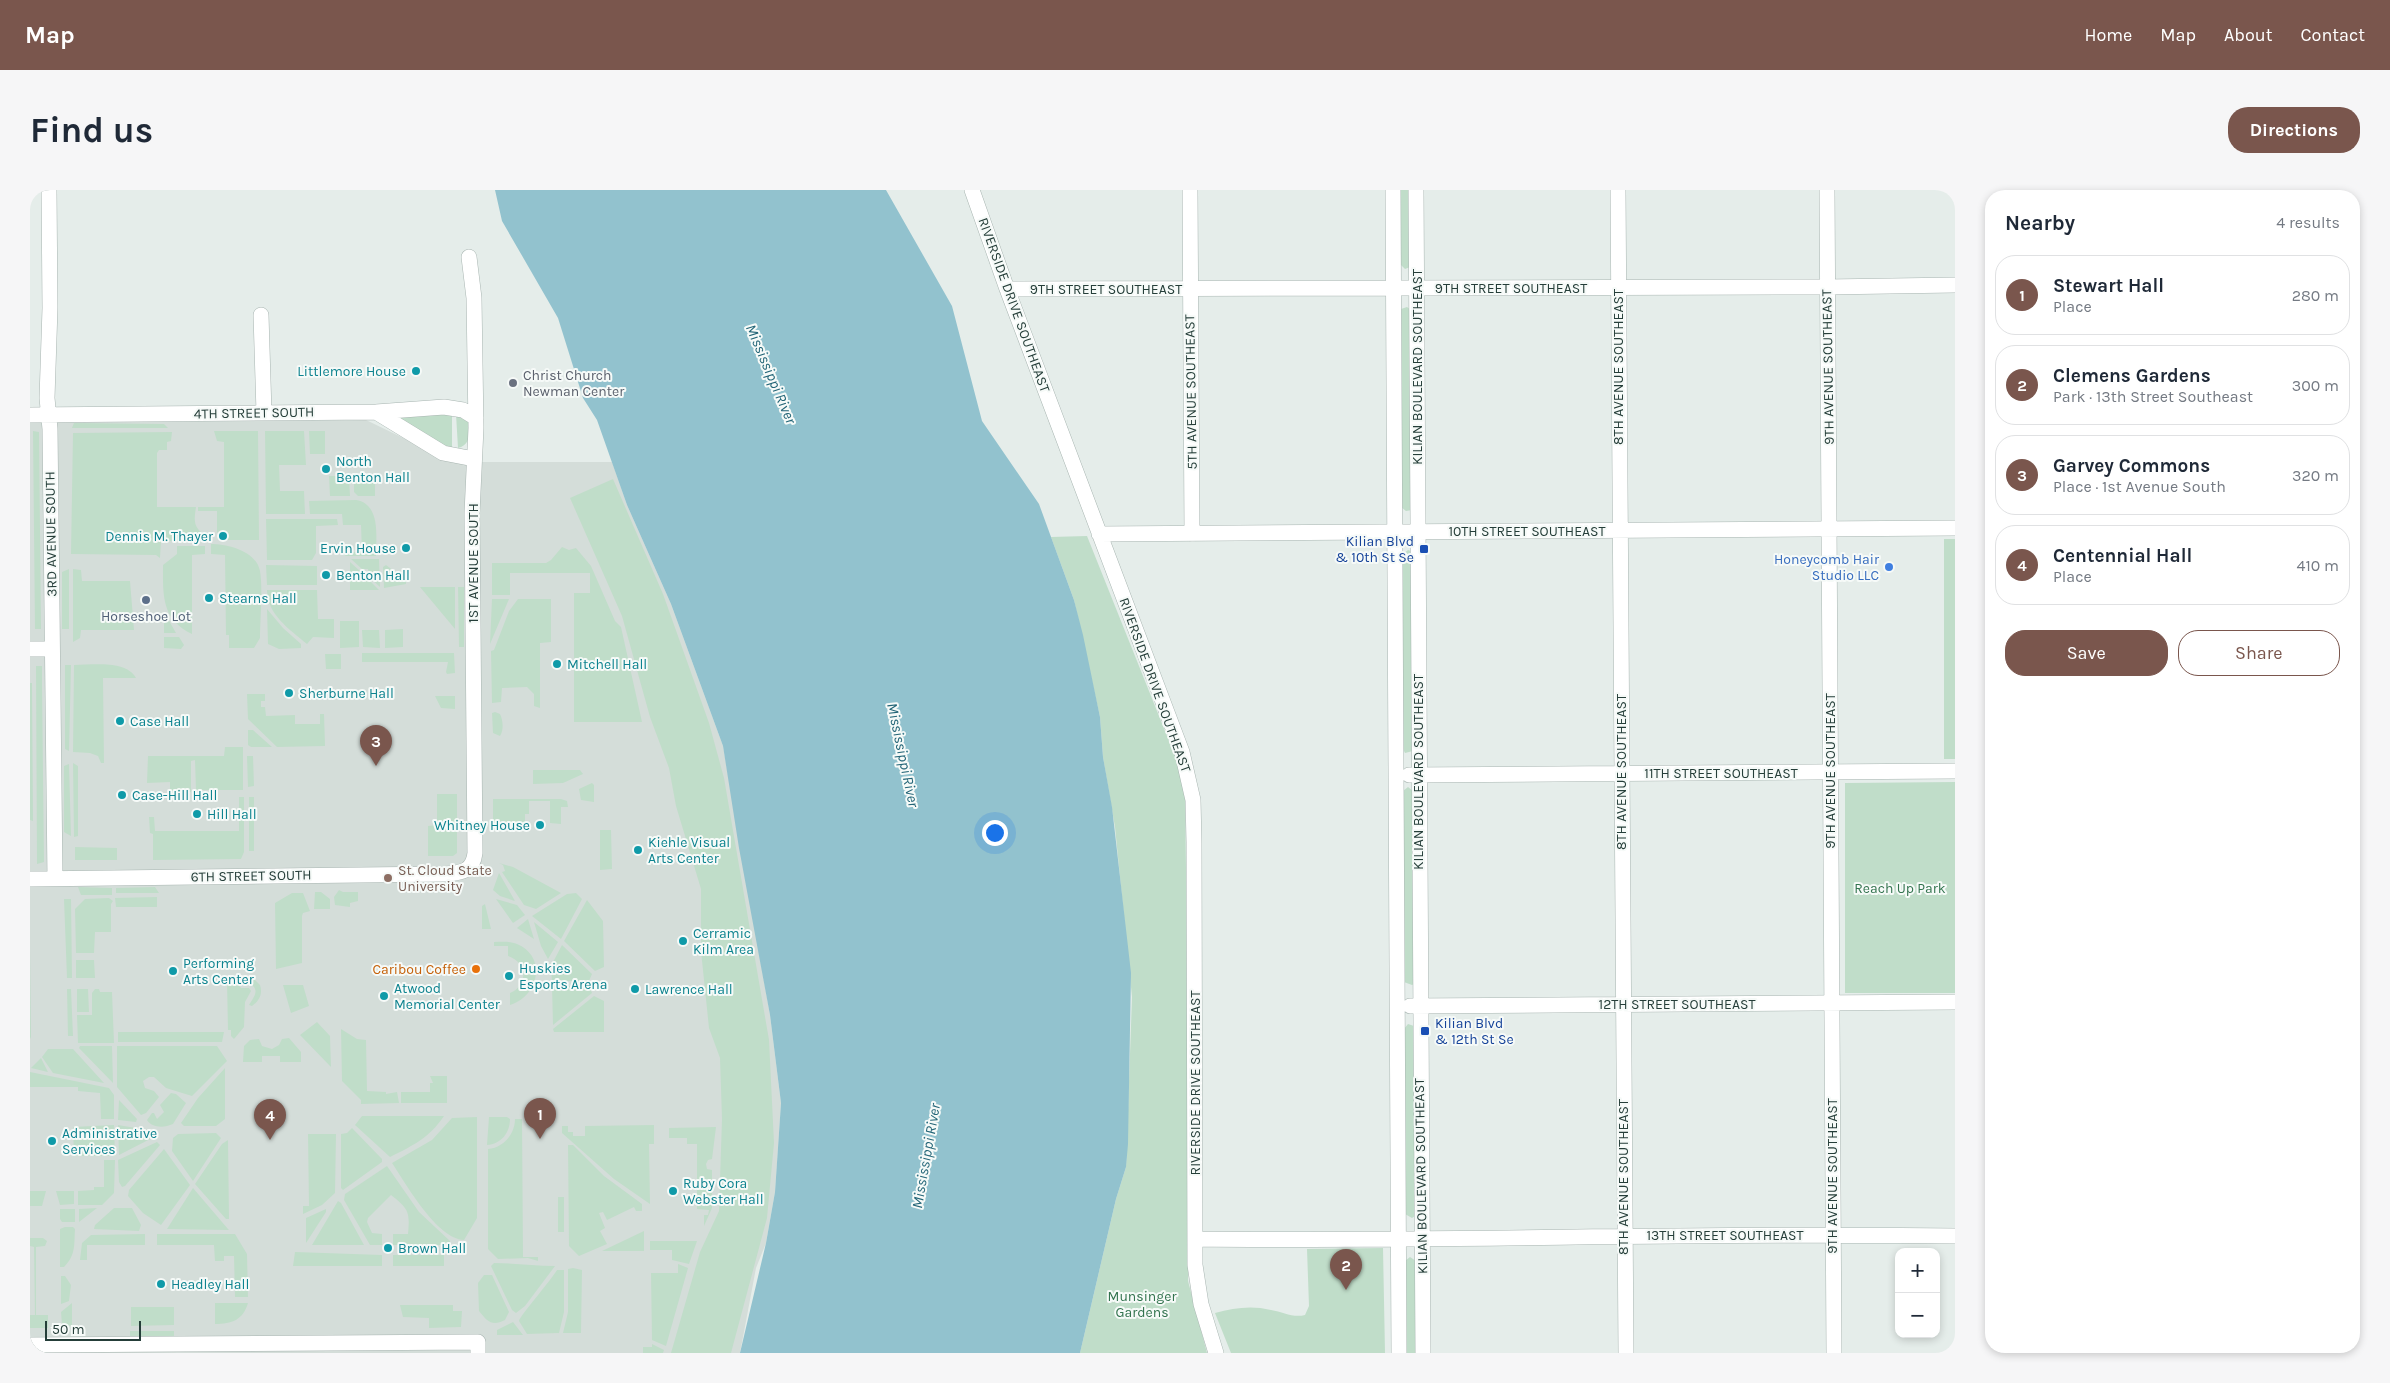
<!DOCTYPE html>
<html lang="en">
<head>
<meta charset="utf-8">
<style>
	:root { --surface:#fff; --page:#f6f6f7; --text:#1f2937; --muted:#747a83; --line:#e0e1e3; --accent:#7a564d }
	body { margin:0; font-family:Karla,sans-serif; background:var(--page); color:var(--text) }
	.controls { position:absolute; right:15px; bottom:15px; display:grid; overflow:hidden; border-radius:10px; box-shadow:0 2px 8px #0003 }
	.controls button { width:45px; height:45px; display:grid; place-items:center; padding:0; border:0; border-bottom:1px solid var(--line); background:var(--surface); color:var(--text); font:25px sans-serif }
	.scale { position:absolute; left:15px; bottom:12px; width:96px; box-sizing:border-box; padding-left:5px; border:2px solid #253e39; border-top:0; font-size:14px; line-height:18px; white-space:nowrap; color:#253e39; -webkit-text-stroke:4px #f6faf8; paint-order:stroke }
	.you { position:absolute; left:964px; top:642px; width:18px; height:18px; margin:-12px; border:4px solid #fff; border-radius:50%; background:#1a73e8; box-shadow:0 0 0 8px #1a73e833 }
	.badge { display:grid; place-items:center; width:32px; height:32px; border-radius:50%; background:var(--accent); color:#fff; font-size:16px; font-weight:700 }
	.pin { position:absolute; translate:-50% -41px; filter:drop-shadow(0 1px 2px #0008) }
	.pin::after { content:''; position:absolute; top:26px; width:18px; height:15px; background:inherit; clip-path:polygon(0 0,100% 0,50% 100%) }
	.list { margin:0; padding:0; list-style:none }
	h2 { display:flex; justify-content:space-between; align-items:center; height:65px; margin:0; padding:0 20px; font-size:21px }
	h2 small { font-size:16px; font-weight:400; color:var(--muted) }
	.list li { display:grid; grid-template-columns:32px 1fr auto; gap:15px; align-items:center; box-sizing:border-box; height:80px; margin:0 10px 10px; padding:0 10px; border:1px solid var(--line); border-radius:20px }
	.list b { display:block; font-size:19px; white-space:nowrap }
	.list p { margin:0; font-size:16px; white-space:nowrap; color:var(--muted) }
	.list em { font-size:16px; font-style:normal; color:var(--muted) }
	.actions { display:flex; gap:10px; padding:15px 20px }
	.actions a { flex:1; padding:11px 0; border:1px solid var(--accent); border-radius:20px; text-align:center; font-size:18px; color:var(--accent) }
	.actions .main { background:var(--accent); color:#fff }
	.map { position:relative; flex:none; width:1925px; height:1163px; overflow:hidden; border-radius:20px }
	header { display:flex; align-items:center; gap:30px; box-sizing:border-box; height:70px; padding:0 25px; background:var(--accent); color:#fff }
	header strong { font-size:24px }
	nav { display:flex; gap:28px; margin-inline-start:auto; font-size:18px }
	.intro { display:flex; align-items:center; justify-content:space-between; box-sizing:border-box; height:120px; padding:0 30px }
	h1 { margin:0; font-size:35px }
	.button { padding:12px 22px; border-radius:20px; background:var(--accent); color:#fff; font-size:18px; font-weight:700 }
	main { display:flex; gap:30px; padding:0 30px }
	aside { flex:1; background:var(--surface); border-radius:20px; box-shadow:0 2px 8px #0003 }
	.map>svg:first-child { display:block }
</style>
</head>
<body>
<header>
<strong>Map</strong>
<nav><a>Home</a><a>Map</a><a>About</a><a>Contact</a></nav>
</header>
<div class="intro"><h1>Find us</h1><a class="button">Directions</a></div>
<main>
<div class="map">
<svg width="1925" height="1163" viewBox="0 0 1925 1163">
	<rect width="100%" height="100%" fill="#e5edea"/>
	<path fill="#d4ddd9" d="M336 230 423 272H582L597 315 641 414 693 556 740 825 751 913 745 1002 736 1053 726 1078 710 1163H0V233Z"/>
	<path fill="#c0ddc9" d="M1370 0H1380V77L1375 79 1371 75Z
		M1377 117 1381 120 1382 320 1376 321 1371 317 1370 122 1371 119Z
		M363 222 422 225V260L363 225Z
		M426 224 438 229C440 241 442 254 428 258Z
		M44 233 134 234 138 238H42Z
		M3 241 9 242 11 439H5Z
		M184 241H228L229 350H195L187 342V321H168V317H194V252L187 251Z
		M235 241H274L276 275H249L250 301H274L275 324H236Z
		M279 241H295V264H280Z
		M142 242 141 251 137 252V260H129L127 263V317H166C164 331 163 337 175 345L176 351H131L130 368 126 365 41 364 43 243Z
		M299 286H319L320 306H300Z
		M583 289 633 404 679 533 694 588 739 850 744 953 737 1028 701 1163H641L670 1062 689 1021 692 929 690 868 679 838 671 761V699L646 616 639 578 620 527 592 426 540 308Z
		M324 291H345V306H328L324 302Z
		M326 310C351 314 346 347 346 366H316L310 362H332L331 335H313L312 324H280L279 311Z
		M236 329H307L308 335 286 336V363L282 370H237Z
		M1057 346 1149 576 1155 605 1160 972 1158 1091 1177 1163H1050L1086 1009 1096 977 1102 807 1085 637 1073 567 1070 527 1044 410 1021 347Z
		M1914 349H1925V569H1914Z
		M181 354C198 354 226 361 230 381 233 399 230 430 230 448L224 458H199V445H196L195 365 181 364Z
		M147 356H175V364L162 365V444C131 429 133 405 133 375L147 364Z
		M532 357 539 360 546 358 561 376 585 431 591 437 612 532H544V403H560V383H480V405H462V373H516L521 370Z
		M1378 360 1381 361 1383 561 1375 563 1373 559 1372 365Z
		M321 369H349L350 397 339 387 338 379H332Z
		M320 372 330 381 331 387 337 388 349 400H320Z
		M236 375 287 376V395H237Z
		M356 375 376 390V394L354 398 353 377Z
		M39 379V439H32V382Z
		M43 379 51 380 52 391H100L104 440H51L50 448 43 452Z
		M390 397H425V439Z
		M428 397H434V457H429Z
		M237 400H287L288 429H304V448L283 447 277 454C259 439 237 424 237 400Z
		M462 409H479L460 454Z
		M488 409H521V452L510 453V518L504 516V504L497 497 472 498 471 512 462 513 461 461 464 460 479 421Z
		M237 419 253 438 271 454V458L249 459 238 454Z
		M134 422 146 443H134Z
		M310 431H329V457L310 458Z
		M373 439V457L355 458V440Z
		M332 440H349L350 458 333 457Z
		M134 447H149L154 455 151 459 134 458Z
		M332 463H424L425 483 417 484 416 482 418 472H332Z
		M295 464H311V479H296Z
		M35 475H41L39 561 35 559Z
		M44 475C63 475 96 470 106 488H73L74 573H71L68 566 60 563 43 562Z
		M6 476H12V495L14 672 7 674Z
		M0 493H2L3 631 0 630Z
		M217 504H235V511H231V517H235L236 526 265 525V534H290V524H294L295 556 247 557 218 529Z
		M405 506H425V519L411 518Z
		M465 522 470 524C473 530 474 540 470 546L463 543 462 523Z
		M218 540H223L242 557H221L218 555Z
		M195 557H213V600H166L165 570 161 571V602L140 603V592L117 593 118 566H194Z
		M217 566H223L224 596 218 597Z
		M43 573 48 576V646L44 647Z
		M39 574 41 646 34 642V576Z
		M503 580H550L553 584 533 593 503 594Z
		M1925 592V803H1815V593Z
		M562 593 564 595V612L551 610 549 599Z
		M1378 597 1383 601 1384 794 1382 795 1374 792 1373 601Z
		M407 604H427V663L423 666H398V636L407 635Z
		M209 607H214V662L211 669 123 670V644L120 643 119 627H124L125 641H209Z
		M219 607H224V661H219Z
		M463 609H531L537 611 538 617H531V634L520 633V611H499V624H495V634L466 635 463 633Z
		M570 640H581L582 679 570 680Z
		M45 657 87 658V670H45Z
		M469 673 483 677 531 703 506 719 494 715 472 682 475 681 473 675Z
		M469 683 485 711 470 706 463 700Z
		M48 697 82 698V705H51Z
		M125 697 129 703H86V698Z
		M309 700 313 702H328V711L320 713V717L305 715 304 707Z
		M285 702H291L300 709V719H284Z
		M262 703H273L280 721 273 723 272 726V773L246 779 245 713Z
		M546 703 552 709 531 749 502 726 537 704Z
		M127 707V717H86L85 708Z
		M79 708 83 711 81 714V742H65L64 763H46L45 719 55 709Z
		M34 709H41L42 788H37Z
		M466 709 487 715 495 725 483 733Z
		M557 710 573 731 574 777 565 781 534 751Z
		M455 714 460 735 461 739H452V716Z
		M498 729 504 749 487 738Z
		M504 732 528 752 518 769 511 756Z
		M464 752C472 752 480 751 487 754 518 767 508 807 480 815V803C499 795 497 772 478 766V756H464Z
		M532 755 562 784 559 791H522L521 776Z
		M1 761V849L0 847Z
		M46 770H64L65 788H46Z
		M209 788 224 789 230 795C233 804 229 811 222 816L219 815C223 808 229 802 223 796L211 794Z
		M197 791H205L211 798H219L221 801 215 812 214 837 204 849 201 846V840H198Z
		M253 795H273L279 816 261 823Z
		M522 796H559L562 803 523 835Z
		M37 799H41L43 846H38Z
		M47 799H58L59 822H47Z
		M65 799H69L70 802H82L84 853H48L47 825H62V803Z
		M564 806 574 811V842H524L523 839Z
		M287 832 300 846 301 877 270 845Z
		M1378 834 1384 836 1385 1026 1382 1028 1375 1024 1374 839Z
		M311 839 327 849 336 850 337 901 356 902V904L367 902 369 913 331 914V910L312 891Z
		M88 842H194L192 852H88Z
		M259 848 271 862V872H250V866H232V872H213L214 856 220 850 229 849 232 856 242 859 249 855 252 849Z
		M50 856H82L83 893 49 858Z
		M87 856H187L197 871 162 906 136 898 124 887H119L113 891 115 898 124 901 129 907 116 923 111 925 87 897Z
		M18 859H43L74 893 23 883 12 867Z
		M11 868 18 882 1 878Z
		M195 878V929L186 936H154L151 933 168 908Z
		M0 882 79 898 84 905V929H71L70 903 48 901V897H0Z
		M400 886H417V913H371V902H400V893H403Z
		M141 903 146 904 156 913 143 934C134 938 122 938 117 930L122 923H124L127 929 134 922 130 915Z
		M89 910 107 929 106 932 88 930Z
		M332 926H414C399 948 384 955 360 967L325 935Z
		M447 927V1028L434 1050C407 1049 376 994 362 973L402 950 422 928Z
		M459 927H477L480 929C480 943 471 954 457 955Z
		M485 929H492L493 1067H508V1071L498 1068 468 1069 458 1059V959C473 958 485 944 485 929Z
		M84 935 85 966H44L43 937Z
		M88 935 118 940 124 947 89 965Z
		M624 935V954H619L620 1014 584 989 532 943V936H538V942H543V946H555V936Z
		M686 937 682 969 678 970 676 974 677 979 682 980V1018L674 1036V1025H678L679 1020 667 1019V954H657V948H639V938Z
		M322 938 352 969V972L313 1000 311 998V944L317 943Z
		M186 943 191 948 163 991 142 961 143 948 148 944Z
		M278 944H306L305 1003 292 1015 273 1024V1016H279Z
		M198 950 199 1029H196L165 994 192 954Z
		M127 952 130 955 95 996 92 997 89 992 88 970Z
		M538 955H543L574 986 612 1014V1021H606L604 1017 577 1030 573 1022 569 1023 575 1038 570 1041 577 1054 549 1066 539 1056Z
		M134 959 160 995 131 1035 113 1023 98 1006 99 1000Z
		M74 970H85L84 1003 72 1015H48V1001L64 1000V997H74Z
		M357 976 389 1022 420 1051V1055H363V1044H378C380 1022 379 1019 361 1005L338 1028 337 1032 342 1043 352 1044V1055H340L314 1010 315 1004Z
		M163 998 198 1039 199 1040 137 1039Z
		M0 1001H16L12 1016H0Z
		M26 1001H44V1014L30 1015Z
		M528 1007H534V1042H528Z
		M308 1011 311 1013 334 1055H282Z
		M67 1018 49 1032V1019Z
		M84 1018H102L111 1035 109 1041 64 1039 65 1035Z
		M30 1019H45V1032H32L30 1029Z
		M296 1019V1022L276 1053V1028Z
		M35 1037H43L45 1039C44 1055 46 1065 34 1077H30V1039Z
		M614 1041V1061H572Z
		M115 1044V1055H57V1070H50L52 1053 61 1045Z
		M127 1044H205L217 1064 218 1107H205L204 1066H194V1071H185L184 1055H127Z
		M0 1048H13L17 1051 15 1056 6 1057V1125H18V1138H0V1125H5L4 1057 0 1056Z
		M620 1051H667L659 1074 642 1070V1060H620Z
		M1353 1058 1355 1163H1201L1185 1123C1204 1118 1221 1115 1241 1120 1253 1122 1263 1128 1275 1125L1279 1116 1277 1059Z
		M265 1062 352 1065V1076H263Z
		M363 1065H414V1076H363Z
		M1380 1067 1386 1071 1387 1163H1376L1375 1071Z
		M464 1073C485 1073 504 1076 525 1076L495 1116 486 1123 482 1120 461 1076Z
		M648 1074 658 1078 636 1156 622 1150 621 1083H648Z
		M543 1078 552 1080 551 1143H533L538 1122V1079Z
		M527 1080H534V1122L529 1143 497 1144 489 1131C489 1127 522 1089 527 1080Z
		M454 1085H462L479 1122 475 1130C462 1137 457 1131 449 1121L448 1093Z
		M31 1086H35L41 1095 39 1111 31 1114Z
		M42 1113V1136L32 1135 31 1122Z
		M185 1113H218C213 1130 202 1134 185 1134Z
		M370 1115H423V1121H432L431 1137 399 1138V1128L373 1127Z
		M101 1117H144V1135L101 1136Z
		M483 1132 493 1145H467V1140Z
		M100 1141H144V1146H100Z
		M622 1154 634 1160 633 1163H613V1157H622Z"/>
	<path fill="#92c2ce" d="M465 0H856L922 116 952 231 1009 314 1044 410 1053 445 1070 527 1073 567 1082 617 1101 783 1098 954 1096 977 1086 1009 1050 1163H710L736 1053 745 1002 751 913 740 825 709 658 693 556 641 414 597 315 567 230 553 208 528 128 472 31Z"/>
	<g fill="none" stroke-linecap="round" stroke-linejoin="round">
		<g stroke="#a8b5b1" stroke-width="16">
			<path id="minor" d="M19 0 20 118 17 208 20 239 25 688
				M942 0 977 99 1152 562 1163 610 1164 652 1165 1075 1171 1114 1186 1163
				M1160 0 1162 344
				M1363 0 1369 1163
				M1386 0 1393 1163
				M1588 0 1596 1163
				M1797 0 1804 1163
				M977 99 1797 97 1925 95
				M231 125 234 223
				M346 222 413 263 444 269
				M0 225 346 222 414 217 433 220 446 228
				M1069 344 1925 338
				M0 459H22
				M1379 585 1925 581
				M0 689 415 684C432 683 443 681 445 663L442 323 446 238 444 108 439 67
				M1380 816 1925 812
				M1166 1049C1419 1052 1672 1042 1925 1046
				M0 1155 448 1152V1163"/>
		</g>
		<use href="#minor" stroke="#fff" stroke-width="15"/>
	</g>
	<g fill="#0f9aa8" stroke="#f6faf8" stroke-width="2">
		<circle cx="386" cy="181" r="5"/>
		<circle cx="296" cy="279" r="5"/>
		<circle cx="193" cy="346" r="5"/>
		<circle cx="376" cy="358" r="5"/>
		<circle cx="296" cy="385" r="5"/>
		<circle cx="179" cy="408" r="5"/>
		<circle cx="527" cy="474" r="5"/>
		<circle cx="259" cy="503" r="5"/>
		<circle cx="90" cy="531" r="5"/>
		<circle cx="92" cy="605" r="5"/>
		<circle cx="167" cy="624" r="5"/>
		<circle cx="510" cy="635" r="5"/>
		<circle cx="608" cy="660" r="5"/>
		<circle cx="653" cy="751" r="5"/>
		<circle cx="143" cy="781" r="5"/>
		<circle cx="479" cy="786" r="5"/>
		<circle cx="605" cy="799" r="5"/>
		<circle cx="354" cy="806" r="5"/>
		<circle cx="22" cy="951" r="5"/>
		<circle cx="643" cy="1001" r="5"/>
		<circle cx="358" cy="1058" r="5"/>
		<circle cx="131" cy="1094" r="5"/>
	</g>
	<circle fill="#6b7280" stroke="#f6faf8" stroke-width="2" cx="483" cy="193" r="5"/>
	<g fill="#1a4fb4" stroke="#f6faf8" stroke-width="2">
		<rect x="1389" y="354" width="10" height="10" rx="2.5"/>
		<rect x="1390" y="836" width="10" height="10" rx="2.5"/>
	</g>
	<circle fill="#3f7fe0" stroke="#f6faf8" stroke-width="2" cx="1859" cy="377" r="5"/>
	<circle fill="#5c6f8a" stroke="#f6faf8" stroke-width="2" cx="116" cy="410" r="5"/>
	<circle fill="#8d6e63" stroke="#f6faf8" stroke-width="2" cx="358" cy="688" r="5"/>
	<circle fill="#e8710a" stroke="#f6faf8" stroke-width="2" cx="446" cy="779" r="5"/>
	<g text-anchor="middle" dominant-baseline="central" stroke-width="4" stroke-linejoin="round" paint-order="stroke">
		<g font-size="14" fill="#253e39" stroke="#f6faf8">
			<text x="1481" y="98">9TH STREET SOUTHEAST</text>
			<text x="1076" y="99">9TH STREET SOUTHEAST</text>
			<text transform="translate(984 115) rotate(70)">RIVERSIDE DRIVE SOUTHEAST</text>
			<text transform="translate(1387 177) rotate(-90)">KILIAN BOULEVARD SOUTHEAST</text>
			<text transform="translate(1588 177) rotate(-90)">8TH AVENUE SOUTHEAST</text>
			<text transform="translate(1798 177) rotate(-91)">9TH AVENUE SOUTHEAST</text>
			<text transform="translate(1161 202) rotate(-91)">5TH AVENUE SOUTHEAST</text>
			<text transform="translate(224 223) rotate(-1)">4TH STREET SOUTH</text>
			<text x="1497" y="341">10TH STREET SOUTHEAST</text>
			<text transform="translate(21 344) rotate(-91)">3RD AVENUE SOUTH</text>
			<text transform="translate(443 373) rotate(-90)">1ST AVENUE SOUTH</text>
			<text transform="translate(1125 495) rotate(70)">RIVERSIDE DRIVE SOUTHEAST</text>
			<text transform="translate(1800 581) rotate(-90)">9TH AVENUE SOUTHEAST</text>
			<text transform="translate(1388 582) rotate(-90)">KILIAN BOULEVARD SOUTHEAST</text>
			<text transform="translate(1591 582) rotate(-90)">8TH AVENUE SOUTHEAST</text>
			<text x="1691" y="583">11TH STREET SOUTHEAST</text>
			<text transform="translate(221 686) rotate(-1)">6TH STREET SOUTH</text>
			<text x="1647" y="814">12TH STREET SOUTHEAST</text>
			<text transform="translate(1165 893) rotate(-90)">RIVERSIDE DRIVE SOUTHEAST</text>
			<text transform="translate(1391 986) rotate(-91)">KILIAN BOULEVARD SOUTHEAST</text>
			<text transform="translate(1802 986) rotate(-90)">9TH AVENUE SOUTHEAST</text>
			<text transform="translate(1593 987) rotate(-90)">8TH AVENUE SOUTHEAST</text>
			<text x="1695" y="1045">13TH STREET SOUTHEAST</text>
		</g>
		<g font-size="14" fill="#0d838f" stroke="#f6faf8" text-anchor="start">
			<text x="376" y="181" text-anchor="end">Littlemore House</text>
			<text x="306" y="271">North<tspan x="306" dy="16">Benton Hall</tspan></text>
			<text x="183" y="346" text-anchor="end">Dennis M. Thayer</text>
			<text x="366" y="358" text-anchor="end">Ervin House</text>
			<text x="306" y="385">Benton Hall</text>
			<text x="189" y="408">Stearns Hall</text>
			<text x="537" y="474">Mitchell Hall</text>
			<text x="269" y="503">Sherburne Hall</text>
			<text x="100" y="531">Case Hall</text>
			<text x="102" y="605">Case-Hill Hall</text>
			<text x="177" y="624">Hill Hall</text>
			<text x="500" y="635" text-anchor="end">Whitney House</text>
			<text x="618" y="652">Kiehle Visual<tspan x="618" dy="16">Arts Center</tspan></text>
			<text x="663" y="743">Cerramic<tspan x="663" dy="16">Kilm Area</tspan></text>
			<text x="153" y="773">Performing<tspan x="153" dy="16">Arts Center</tspan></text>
			<text x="489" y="778">Huskies<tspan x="489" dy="16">Esports Arena</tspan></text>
			<text x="364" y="798">Atwood<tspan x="364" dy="16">Memorial Center</tspan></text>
			<text x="615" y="799">Lawrence Hall</text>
			<text x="32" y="943">Administrative<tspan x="32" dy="16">Services</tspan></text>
			<text x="653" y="993">Ruby Cora<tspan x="653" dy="16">Webster Hall</tspan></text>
			<text x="368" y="1058">Brown Hall</text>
			<text x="141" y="1094">Headley Hall</text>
		</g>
		<g font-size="14" fill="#5b616d" stroke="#f6faf8" text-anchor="start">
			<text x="493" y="185">Christ Church<tspan x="493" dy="16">Newman Center</tspan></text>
		</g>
		<g font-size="14" fill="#164399" stroke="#f6faf8" text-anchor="end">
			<text x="1384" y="351">Kilian Blvd<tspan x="1384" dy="16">&amp; 10th St Se</tspan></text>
			<text x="1405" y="833" text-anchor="start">Kilian Blvd<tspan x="1405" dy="16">&amp; 12th St Se</tspan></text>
		</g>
		<g font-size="14" fill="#366cbe" stroke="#f6faf8" text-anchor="end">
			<text x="1849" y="369">Honeycomb Hair<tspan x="1849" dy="16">Studio LLC</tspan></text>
		</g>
		<g font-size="14" fill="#4e5e75" stroke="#f6faf8">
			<text x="116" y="426">Horseshoe Lot</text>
		</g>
		<g font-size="14" fill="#785e54" stroke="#f6faf8" text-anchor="start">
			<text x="368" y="680">St. Cloud State<tspan x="368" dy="16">University</tspan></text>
		</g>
		<g font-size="14" fill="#32734e" stroke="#f6faf8">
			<text x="1870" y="698">Reach Up Park</text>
			<text x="1112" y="1106">Munsinger<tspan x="1112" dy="16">Gardens</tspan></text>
		</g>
		<g font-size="14" fill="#c56008" stroke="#f6faf8" text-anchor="end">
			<text x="436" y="779">Caribou Coffee</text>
		</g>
		<g font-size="15" font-style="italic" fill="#236577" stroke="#f6faf8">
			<text transform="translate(741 184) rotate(67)">Mississippi River</text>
			<text transform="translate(873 565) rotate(78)">Mississippi River</text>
			<text transform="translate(896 966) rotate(-80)">Mississippi River</text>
		</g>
	</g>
</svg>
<div class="controls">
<button>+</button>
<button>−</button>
</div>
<div class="scale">50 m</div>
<div class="you"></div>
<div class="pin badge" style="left:510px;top:949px">1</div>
<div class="pin badge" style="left:1316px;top:1100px">2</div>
<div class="pin badge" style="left:346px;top:576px">3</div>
<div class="pin badge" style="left:240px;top:950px">4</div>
</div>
<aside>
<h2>Nearby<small>4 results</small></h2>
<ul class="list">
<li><span class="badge">1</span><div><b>Stewart Hall</b><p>Place</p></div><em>280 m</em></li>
<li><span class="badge">2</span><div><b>Clemens Gardens</b><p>Park · 13th Street Southeast</p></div><em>300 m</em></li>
<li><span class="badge">3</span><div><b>Garvey Commons</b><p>Place · 1st Avenue South</p></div><em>320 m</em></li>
<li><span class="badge">4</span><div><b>Centennial Hall</b><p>Place</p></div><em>410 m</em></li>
</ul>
<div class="actions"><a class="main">Save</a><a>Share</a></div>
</aside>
</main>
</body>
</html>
